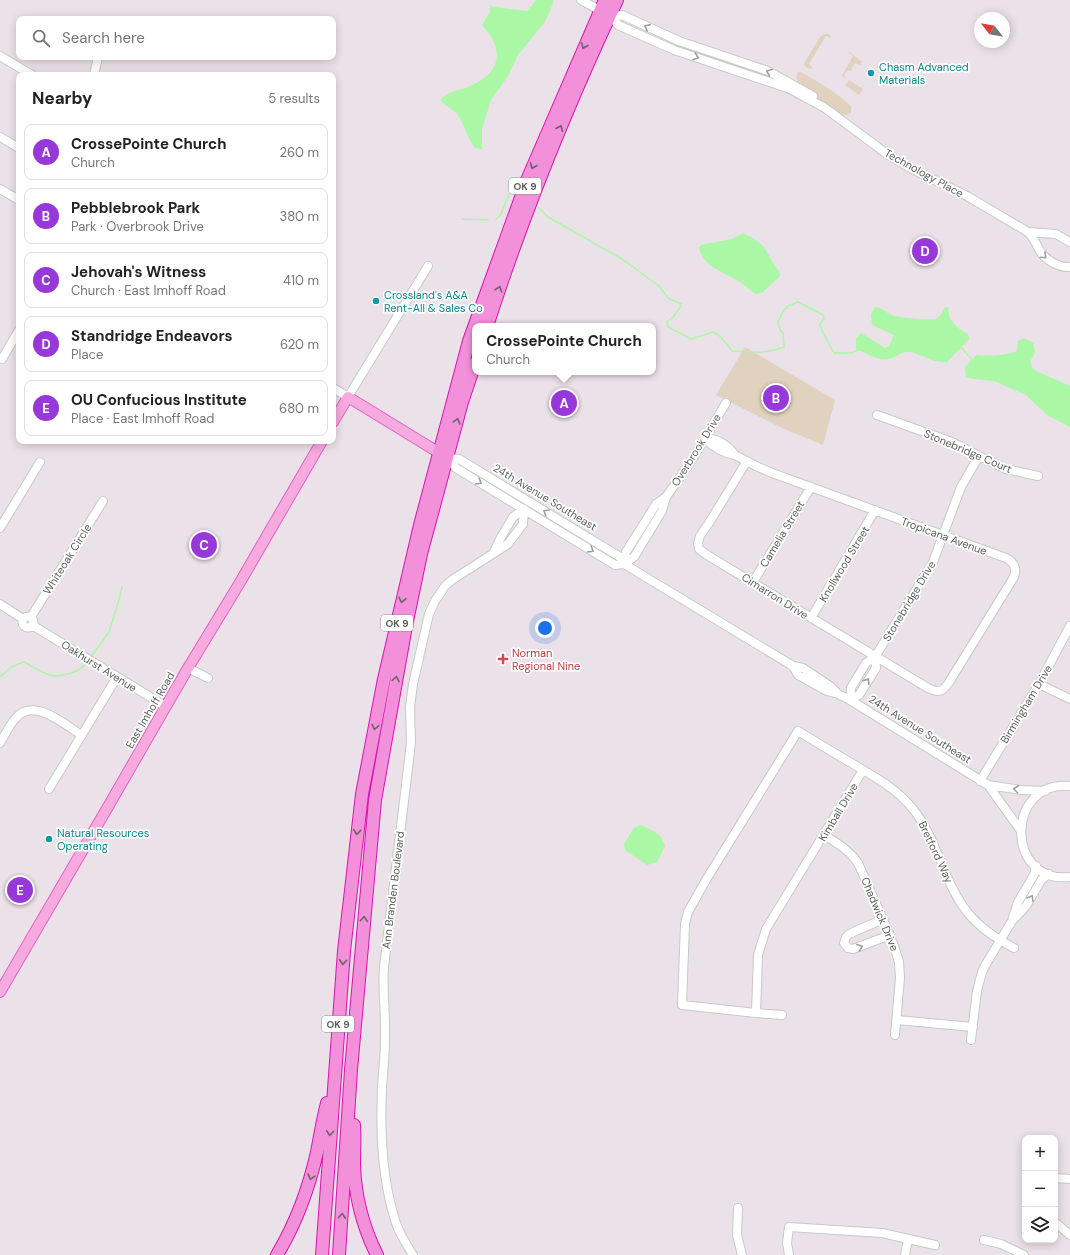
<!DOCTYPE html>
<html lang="en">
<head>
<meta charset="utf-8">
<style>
	:root { --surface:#fff; --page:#f6f6f6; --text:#222; --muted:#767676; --line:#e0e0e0; --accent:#9739d9 }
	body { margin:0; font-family:"DM Sans",sans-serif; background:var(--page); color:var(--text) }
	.controls { position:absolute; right:12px; bottom:12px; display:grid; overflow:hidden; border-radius:8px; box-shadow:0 2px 10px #0003 }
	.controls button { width:36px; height:36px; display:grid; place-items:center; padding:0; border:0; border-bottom:1px solid var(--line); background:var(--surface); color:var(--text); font:20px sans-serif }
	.compass { position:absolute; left:974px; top:12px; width:36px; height:36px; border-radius:50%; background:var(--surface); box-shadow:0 2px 10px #0003; rotate:301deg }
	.you { position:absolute; left:545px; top:628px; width:14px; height:14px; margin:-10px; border:3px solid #fff; border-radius:50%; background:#1a73e8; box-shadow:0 0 0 6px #1a73e833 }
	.badge { display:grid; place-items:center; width:26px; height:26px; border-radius:50%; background:var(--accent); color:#fff; font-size:13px; font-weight:700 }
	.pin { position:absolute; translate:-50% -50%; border:2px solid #fff; box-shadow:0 1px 4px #0006 }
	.popup { position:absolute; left:472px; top:323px; width:184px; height:52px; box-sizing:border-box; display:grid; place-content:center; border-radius:8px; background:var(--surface); filter:drop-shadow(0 1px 3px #0005); font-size:13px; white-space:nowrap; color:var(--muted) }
	.popup b { font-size:15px; color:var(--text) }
	.popup::after { content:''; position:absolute; left:50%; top:100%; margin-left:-8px; border:8px solid transparent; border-top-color:var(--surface) }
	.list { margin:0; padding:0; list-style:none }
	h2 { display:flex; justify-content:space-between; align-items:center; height:52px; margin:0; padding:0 16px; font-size:17px }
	h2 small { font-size:13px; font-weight:400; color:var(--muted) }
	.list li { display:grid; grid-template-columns:26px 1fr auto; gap:12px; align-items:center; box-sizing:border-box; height:56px; margin:0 8px 8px; padding:0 8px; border:1px solid var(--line); border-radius:8px }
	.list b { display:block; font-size:15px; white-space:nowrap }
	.list p { margin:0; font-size:13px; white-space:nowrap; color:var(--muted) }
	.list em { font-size:13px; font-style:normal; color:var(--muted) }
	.icon { flex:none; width:22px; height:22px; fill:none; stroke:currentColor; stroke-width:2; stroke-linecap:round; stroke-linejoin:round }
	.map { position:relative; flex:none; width:1070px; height:1255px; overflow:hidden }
	.search { position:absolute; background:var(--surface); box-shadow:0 2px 10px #0003; left:16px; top:16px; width:320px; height:44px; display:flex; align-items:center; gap:10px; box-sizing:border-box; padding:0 14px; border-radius:8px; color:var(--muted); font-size:15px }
	.panel { position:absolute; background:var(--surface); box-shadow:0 2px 10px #0003; left:16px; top:72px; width:320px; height:372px; border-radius:8px }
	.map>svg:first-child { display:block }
</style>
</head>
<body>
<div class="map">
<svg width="1070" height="1255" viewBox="0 0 1070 1255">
	<rect width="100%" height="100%" fill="#ebe1e8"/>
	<path fill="#e1d1bf" d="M824 34H829L831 37 830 38 826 36 809 64 813 68 809 69 805 66 804 63 820 37Z
		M848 52H850L862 62 860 65 855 63 851 71 848 70 845 73 844 76 846 79 842 76 853 56Z
		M798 72H801C818 82 836 92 851 106V113L847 115H842L799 84 796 78Z
		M849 80 863 89 859 95 845 85Z
		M745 347 835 400 823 445 782 428 716 395Z"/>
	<path fill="#aaf7a5" d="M536 0H554L550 11 544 23 518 55 508 76 491 100 482 129V149L475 148C467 138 465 125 457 114 453 109 445 106 440 100 449 91 454 92 465 88 487 80 505 65 493 40 490 34 485 29 482 25L490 12V5L494 7 527 11Z
		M743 233 756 240 764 247 775 266 779 271 780 276 762 293 755 294C751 291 747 287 743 284 728 273 704 269 699 248L701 245 732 239Z
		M875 307C883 308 885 312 892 315 897 318 929 320 935 319 940 317 943 312 945 307L949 308C946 320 958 329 968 334L969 339 947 362C934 363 923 355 911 352 903 350 896 358 888 359 877 361 866 352 856 349V338L861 333 885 348 889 346 894 335 872 325 871 314Z
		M1024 338 1033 343C1036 352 1035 354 1030 361L1032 368 1038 372 1070 386V427L1047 415 1026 395 994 381 974 379 966 377 965 367 976 355C990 356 1005 356 1017 351L1018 341Z
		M641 825C652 831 662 833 665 846L657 862 647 865 625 850 624 844 634 828Z"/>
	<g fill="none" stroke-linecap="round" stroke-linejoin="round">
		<path stroke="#aaf7a5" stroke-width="1.5" d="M539 208 548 217 622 259 659 286 668 298 681 304V306L674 316 667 322 668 327 691 339 713 332 720 336 732 351C749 352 768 354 784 347L783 333 780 330 778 322 783 311 788 306 798 302 823 315 824 318 820 324 823 333 834 353H851L860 349
			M462 219 488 220
			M496 219 501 214 512 187 516 188
			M960 348 961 347 973 361
			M91 657 109 632 118 603 122 587
			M0 677 11 667 24 662C32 666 41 672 50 675 60 678 81 672 87 662"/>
		<g stroke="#c5cbc6" stroke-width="10">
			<path id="minor" d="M581 0 610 16 612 17 622 15 679 41 768 71 813 96
				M612 17 618 25 674 50 790 89 825 108 887 154 912 169 967 196 1028 232C1034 238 1036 244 1040 251 1045 260 1060 268 1070 267
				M0 56 32 75
				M94 75 98 57
				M0 137 19 148
				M0 189 19 200
				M1028 232 1056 234 1070 242
				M2 359 19 330
				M333 388 348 397 428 266
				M877 415 952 442 979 456 1006 469 1038 476
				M705 438C718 439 727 444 735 455 723 453 713 447 705 438Z
				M735 455 756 466 772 473 1006 558C1014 562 1017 568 1014 577L951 679C944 691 940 694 928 688L707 555 699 549 698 543 700 536 709 523 747 461
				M447 458 459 459 620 557 624 564 793 666 803 668 830 686 838 694
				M449 459 456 468 615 565 624 564
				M666 497 662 511 634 557 624 564 626 552 650 514 656 504Z
				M666 497 688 466 726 403
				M0 528 40 462
				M494 552 500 539 513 517 524 509
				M753 582 811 487
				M0 604 23 619
				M22.5 622a5.5 5.5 0 1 1 11 0a5.5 5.5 0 1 1-11 0Z
				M31 617 103 501
				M811 618 875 510
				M32 625 165 706
				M793 666 798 675 827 691 838 694 850 700 988 785 1021 790 1045 791
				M188 668 208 678
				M1039 684 1070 699
				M850 700 851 688 866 663 875 657 933 562 961 487 979 456
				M850 700 859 695 876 668 875 657
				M0 743C5 735 9 726 15 719 33 696 64 724 81 735
				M863 770 766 929 758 955 756 1013 682 1005 685 924 688 912 706 880 798 731C816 742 834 753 853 764 875 777 896 788 913 809 938 840 943 882 968 913 980 928 997 939 1014 948
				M980 781 1039 684 1070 626
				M988 785 1021 831
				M1070 786C1005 780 1005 884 1070 877
				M49 789 117 677
				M823 835C837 842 849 850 858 863L882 917 894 946 899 962 900 978 895 1035
				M883 919 849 934 846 937 844 943 848 948 853 949 890 935
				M1014 919 1026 906 1042 879 1049 874
				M756 1013 782 1015
				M897 1020 973 1027
				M971 1040 977 991 982 972 986 964 1012 921 1018 902 1034 875 1036 866
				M1055 1178 1070 1179
				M738 1208 737 1235 742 1255
				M1055 1222 1070 1235
				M984 1240 1001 1244 1024 1255
				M413 1255C407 1245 400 1235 396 1223 382 1181 380 1132 382 1088 383 1072 385 1056 385 1039 386 1015 382 991 384 967L411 743 410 707 413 684 429 614 435 601 445 586 452 580 508 544 523 524 524 509
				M789 1255 787 1243 789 1227 882 1233 935 1245
				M905 1255 908 1239"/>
		</g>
		<g stroke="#e461c7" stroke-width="12">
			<path id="major" d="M333 422 348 397 446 457
				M0 992 109 805 188 668 239 584 322 441"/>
		</g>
		<g stroke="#d913b3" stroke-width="14">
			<path id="highway" d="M487 326C523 215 567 106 617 0
				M354 1125C355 1138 354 1152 354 1165 355 1196 363 1227 377 1255
				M277 1255C296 1223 309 1188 317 1152 320 1136 323 1119 327 1103
				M322 1255 344 951 362 794 384 679 420 525 469 341 528 178 605 0
				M339 1255 351 1070 375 800 406 626 421 554 462 402 475 363"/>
		</g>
		<use href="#minor" stroke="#fff" stroke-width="8"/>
		<use href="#major" stroke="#f7aadd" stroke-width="10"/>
		<use href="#highway" stroke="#f390da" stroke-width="12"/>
	</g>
	<defs><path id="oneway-chevron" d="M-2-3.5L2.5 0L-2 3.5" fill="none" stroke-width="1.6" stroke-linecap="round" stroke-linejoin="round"/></defs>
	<g stroke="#9ca09c">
		<use href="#oneway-chevron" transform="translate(647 27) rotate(-156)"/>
		<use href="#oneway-chevron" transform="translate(696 57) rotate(19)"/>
		<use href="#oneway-chevron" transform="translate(769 72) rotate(-157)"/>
		<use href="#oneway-chevron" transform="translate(1044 256) rotate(43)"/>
		<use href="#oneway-chevron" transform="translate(479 482) rotate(31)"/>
		<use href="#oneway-chevron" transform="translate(546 512) rotate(-149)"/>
		<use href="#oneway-chevron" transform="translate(591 550) rotate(31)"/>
		<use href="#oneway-chevron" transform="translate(867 681) rotate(-58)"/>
		<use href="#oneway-chevron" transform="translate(1016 789) rotate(-173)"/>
		<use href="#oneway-chevron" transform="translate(1031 898) rotate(-59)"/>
		<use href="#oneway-chevron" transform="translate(860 947) rotate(-20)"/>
	</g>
	<g stroke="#696667">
		<use href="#oneway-chevron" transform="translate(584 46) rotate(113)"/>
		<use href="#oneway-chevron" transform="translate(560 128) rotate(-67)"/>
		<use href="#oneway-chevron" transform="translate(533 166) rotate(113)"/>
		<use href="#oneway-chevron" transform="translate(499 289) rotate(-71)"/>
		<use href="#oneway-chevron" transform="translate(457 421) rotate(-75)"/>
		<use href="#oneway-chevron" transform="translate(402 600) rotate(103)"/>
		<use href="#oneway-chevron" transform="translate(396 679) rotate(-79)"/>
		<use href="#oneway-chevron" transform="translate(375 727) rotate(101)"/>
		<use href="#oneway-chevron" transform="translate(357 832) rotate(96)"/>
		<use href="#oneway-chevron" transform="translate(364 919) rotate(-85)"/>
		<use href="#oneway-chevron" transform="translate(343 962) rotate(95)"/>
		<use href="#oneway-chevron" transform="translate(330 1133) rotate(94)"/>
		<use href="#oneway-chevron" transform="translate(311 1177) rotate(106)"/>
		<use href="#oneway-chevron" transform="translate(342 1216) rotate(-86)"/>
	</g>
	<g fill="#0f9aa8" stroke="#fff" stroke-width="1.5">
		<circle cx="871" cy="73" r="4"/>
		<circle cx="376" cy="301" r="4"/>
		<circle cx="49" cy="839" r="4"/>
	</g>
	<path fill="#e0444e" stroke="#fff" stroke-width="1.5" d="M501 653h4v4h4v4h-4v4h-4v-4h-4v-4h4z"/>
	<g text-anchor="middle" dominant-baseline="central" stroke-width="3.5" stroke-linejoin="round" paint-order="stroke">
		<g fill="#fff" stroke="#8c908c" stroke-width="1">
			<rect x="509" y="178" width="32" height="16" rx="3"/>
			<rect x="381" y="615" width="32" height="16" rx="3"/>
			<rect x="322" y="1016" width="32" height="16" rx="3"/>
		</g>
		<g font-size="10" font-weight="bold" fill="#5a615a">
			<text x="525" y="186">OK 9</text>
			<text x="397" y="623">OK 9</text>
			<text x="338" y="1024">OK 9</text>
		</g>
		<g font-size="11" fill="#0d838f" stroke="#fff" text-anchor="start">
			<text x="879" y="67">Chasm Advanced<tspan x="879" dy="13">Materials</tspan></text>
			<text x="384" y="295">Crossland's A&amp;A<tspan x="384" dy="13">Rent-All &amp; Sales Co</tspan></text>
			<text x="57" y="833">Natural Resources<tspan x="57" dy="13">Operating</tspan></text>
		</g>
		<g font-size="11" fill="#5a615a" stroke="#fff">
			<text transform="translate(924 173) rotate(29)">Technology Place</text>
			<text transform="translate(696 450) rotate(-58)">Overbrook Drive</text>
			<text transform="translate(968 451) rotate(23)">Stonebridge Court</text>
			<text transform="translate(545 497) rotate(31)">24th Avenue Southeast</text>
			<text transform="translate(782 534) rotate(-59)">Camelia Street</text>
			<text transform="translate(944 536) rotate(20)">Tropicana Avenue</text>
			<text transform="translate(67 559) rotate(-58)">Whiteoak Circle</text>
			<text transform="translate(844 564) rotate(-59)">Knollwood Street</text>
			<text transform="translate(775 596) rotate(32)">Cimarron Drive</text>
			<text transform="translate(909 601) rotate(-59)">Stonebridge Drive</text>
			<text transform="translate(99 666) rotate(32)">Oakhurst Avenue</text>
			<text transform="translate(1026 704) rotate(-59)">Birmingham Drive</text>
			<text transform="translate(150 710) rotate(-60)">East Imhoff Road</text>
			<text transform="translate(920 729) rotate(32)">24th Avenue Southeast</text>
			<text transform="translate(838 812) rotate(-59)">Kimball Drive</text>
			<text transform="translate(936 852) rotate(65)">Bretford Way</text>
			<text transform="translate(393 890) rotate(-83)">Ann Branden Boulevard</text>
			<text transform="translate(880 914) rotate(67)">Chadwick Drive</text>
		</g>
		<g font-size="11" fill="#be3a42" stroke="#fff" text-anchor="start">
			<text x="512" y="653">Norman<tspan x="512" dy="13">Regional Nine</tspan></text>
		</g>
	</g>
</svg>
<div class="controls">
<button>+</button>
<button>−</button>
<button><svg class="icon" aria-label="layers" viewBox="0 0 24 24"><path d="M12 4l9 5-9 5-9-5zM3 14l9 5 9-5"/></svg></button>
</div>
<svg class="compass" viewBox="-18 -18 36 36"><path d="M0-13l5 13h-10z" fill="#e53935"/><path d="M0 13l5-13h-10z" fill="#767676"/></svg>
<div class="you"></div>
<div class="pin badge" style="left:564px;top:403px">A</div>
<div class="popup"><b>CrossePointe Church</b>Church</div>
<div class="pin badge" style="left:776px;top:398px">B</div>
<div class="pin badge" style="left:204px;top:545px">C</div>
<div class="pin badge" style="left:925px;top:251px">D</div>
<div class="pin badge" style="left:20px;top:890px">E</div>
<div class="search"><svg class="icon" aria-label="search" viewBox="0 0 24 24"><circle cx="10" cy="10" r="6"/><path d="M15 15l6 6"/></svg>Search here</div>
<section class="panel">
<h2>Nearby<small>5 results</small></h2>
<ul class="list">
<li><span class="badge">A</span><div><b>CrossePointe Church</b><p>Church</p></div><em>260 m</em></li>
<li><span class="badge">B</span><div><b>Pebblebrook Park</b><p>Park · Overbrook Drive</p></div><em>380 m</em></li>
<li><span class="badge">C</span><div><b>Jehovah's Witness</b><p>Church · East Imhoff Road</p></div><em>410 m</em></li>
<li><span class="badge">D</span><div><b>Standridge Endeavors</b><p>Place</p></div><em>620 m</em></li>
<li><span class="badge">E</span><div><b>OU Confucious Institute</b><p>Place · East Imhoff Road</p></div><em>680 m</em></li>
</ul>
</section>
</div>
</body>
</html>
